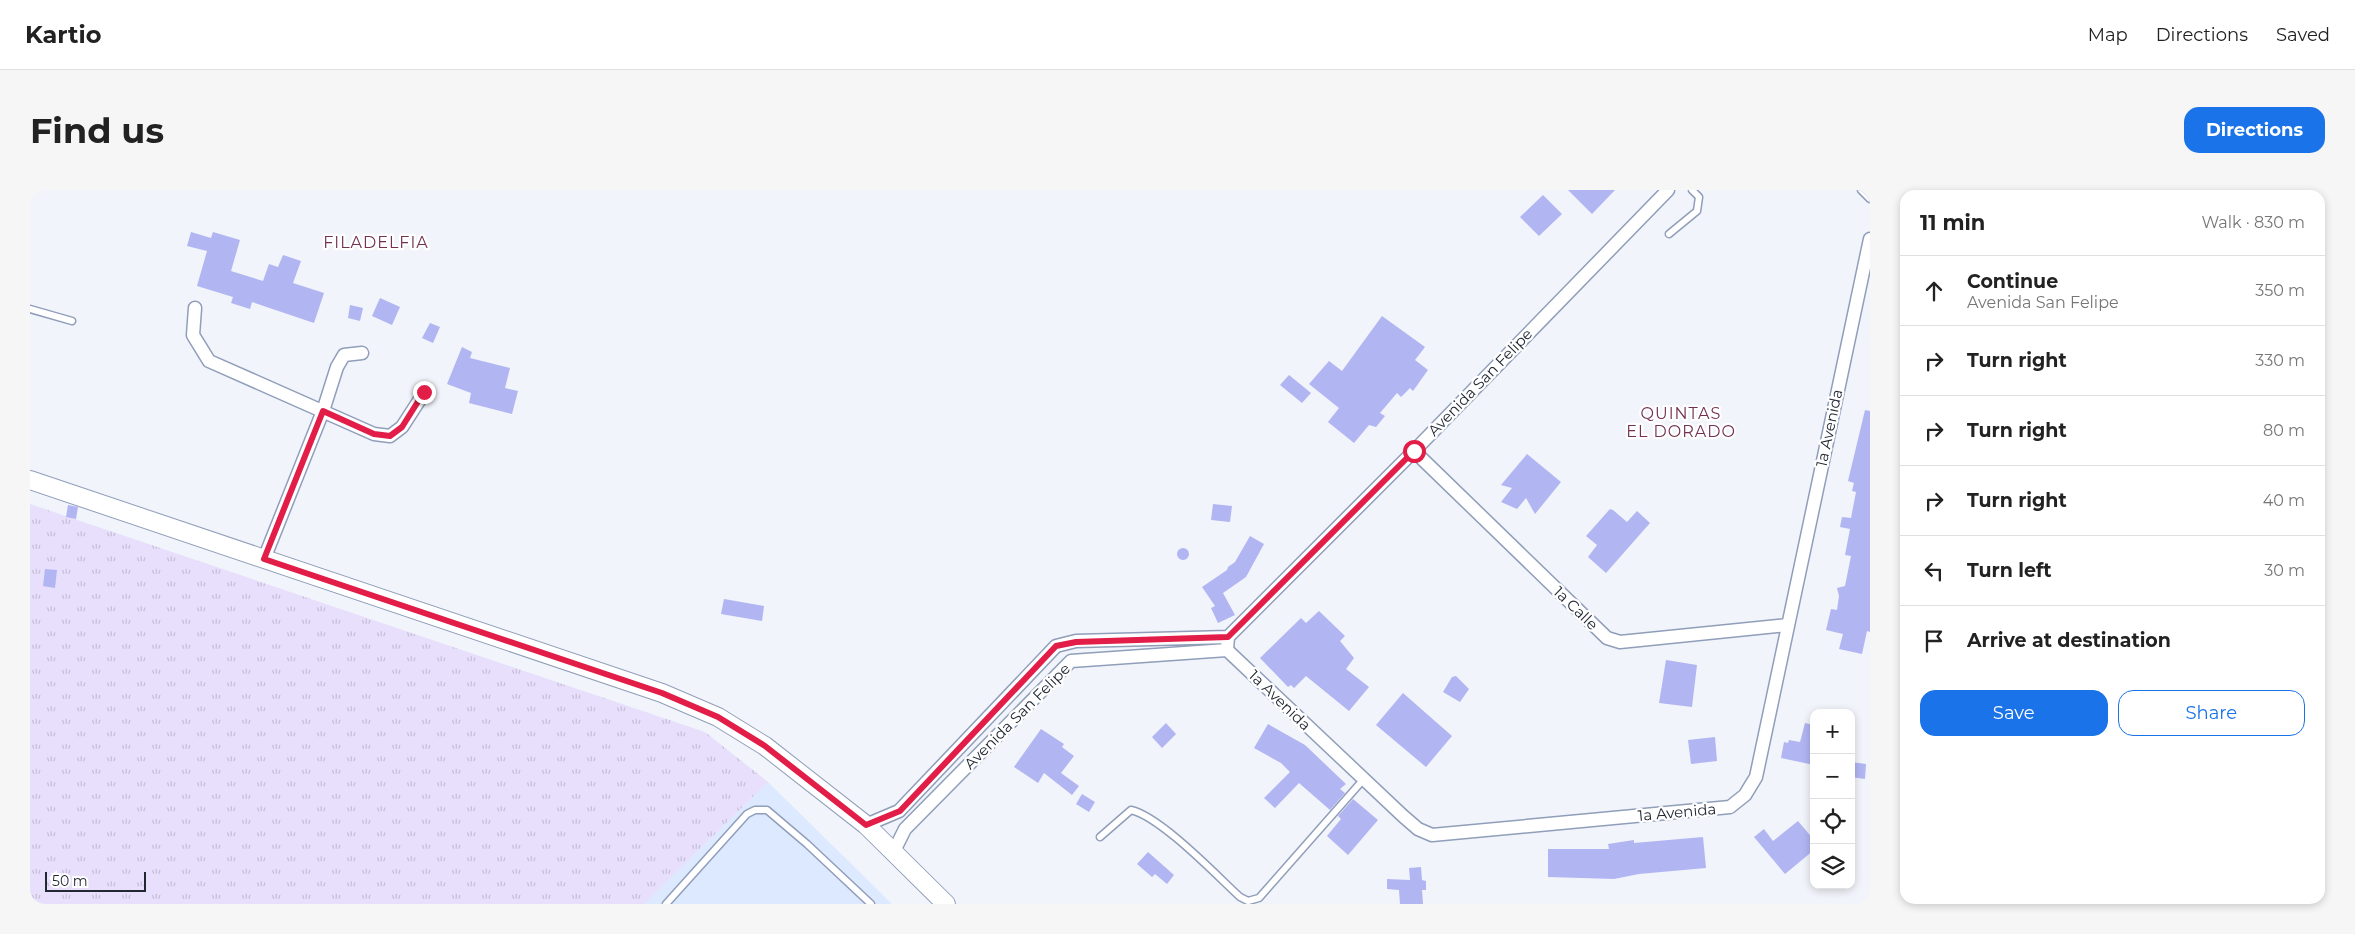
<!DOCTYPE html>
<html lang="en">
<head>
<meta charset="utf-8">
<style>
	:root { --surface:#fff; --page:#f6f6f6; --text:#222; --muted:#767676; --line:#e0e0e0; --accent:#1a73e8 }
	body { margin:0; font-family:Montserrat,sans-serif; background:var(--page); color:var(--text) }
	.controls { position:absolute; right:15px; bottom:15px; display:grid; overflow:hidden; border-radius:10px; box-shadow:0 2px 8px #0003 }
	.controls button { width:45px; height:45px; display:grid; place-items:center; padding:0; border:0; border-bottom:1px solid var(--line); background:var(--surface); color:var(--text); font:25px sans-serif }
	.scale { position:absolute; left:15px; bottom:12px; width:101px; box-sizing:border-box; padding-left:5px; border:2px solid #222832; border-top:0; font-size:14px; line-height:18px; white-space:nowrap; color:#222832; -webkit-text-stroke:4px #fff; paint-order:stroke }
	.stop { position:absolute; width:15px; height:15px; margin:-11px; border:4px solid #e11d48; border-radius:50%; background:#fff }
	.stop.end { background:#e11d48; border-color:#fff; box-shadow:0 1px 5px #0008 }
	.list { margin:0; padding:0; list-style:none }
	h2 { display:flex; justify-content:space-between; align-items:center; height:65px; margin:0; padding:0 20px; font-size:21px }
	h2 small { font-size:16px; font-weight:400; color:var(--muted) }
	.list li { display:grid; grid-template-columns:32px 1fr auto; gap:15px; align-items:center; box-sizing:border-box; height:70px; padding:0 20px; border-top:1px solid var(--line) }
	.list b { display:block; font-size:19px; white-space:nowrap }
	.list p { margin:0; font-size:16px; white-space:nowrap; color:var(--muted) }
	.list em { font-size:16px; font-style:normal; color:var(--muted) }
	.actions { display:flex; gap:10px; padding:15px 20px }
	.actions a { flex:1; padding:11px 0; border:1px solid var(--accent); border-radius:15px; text-align:center; font-size:18px; color:var(--accent) }
	.actions .main { background:var(--accent); color:#fff }
	.icon { flex:none; width:28px; height:28px; fill:none; stroke:currentColor; stroke-width:2; stroke-linecap:round; stroke-linejoin:round }
	.map { position:relative; flex:none; width:1840px; height:714px; overflow:hidden; border-radius:15px }
	header { display:flex; align-items:center; gap:30px; box-sizing:border-box; height:70px; padding:0 25px; background:var(--surface); border-bottom:1px solid var(--line) }
	header strong { font-size:24px }
	nav { display:flex; gap:28px; margin-inline-start:auto; font-size:18px }
	.intro { display:flex; align-items:center; justify-content:space-between; box-sizing:border-box; height:120px; padding:0 30px }
	h1 { margin:0; font-size:35px }
	.button { padding:12px 22px; border-radius:15px; background:var(--accent); color:#fff; font-size:18px; font-weight:700 }
	main { display:flex; gap:30px; padding:0 30px }
	aside { flex:1; background:var(--surface); border-radius:15px; box-shadow:0 2px 8px #0003 }
	.map>svg:first-child { display:block }
</style>
</head>
<body>
<header>
<strong>Kartio</strong>
<nav><a>Map</a><a>Directions</a><a>Saved</a></nav>
</header>
<div class="intro"><h1>Find us</h1><a class="button">Directions</a></div>
<main>
<div class="map">
<svg width="1840" height="714" viewBox="0 0 1840 714">
	<defs>
		<pattern id="grass-tufts" width="24" height="20" patternUnits="userSpaceOnUse" patternTransform="scale(1.25)"><rect width="24" height="20" fill="#e8dffc"/><path d="M3 7l-1-3M5 7V3M7 7l1-3M15 17l-1-3M17 17v-4M19 17l1-3" fill="none" stroke="#c7bfd8"/></pattern>
	</defs>
	<rect width="100%" height="100%" fill="#f1f4fa"/>
	<path fill="#dde9fe" d="M738 592 862 714H614Z"/>
	<path fill="url(#grass-tufts)" d="M0 314 675 542 738 592 614 714H0Z"/>
	<path fill="#b1b5f2" d="M1538 0H1585L1562 24Z
		M1513 5 1532 24 1509 46 1490 27Z
		M161 42 181 48 183 42 210 50 201 81 233 91 239 74 248 77 253 65 271 71 263 93 294 103 284 133 222 112 220 119 201 113 203 107 167 96 177 61 157 56Z
		M350 108 370 117 362 135 342 126Z
		M320 115 333 118 330 131 318 128Z
		M1352 126 1395 157 1385 170 1398 180 1383 201 1380 198 1371 207 1367 203 1350 223 1355 226 1346 237 1339 235 1324 253 1298 232 1309 218 1279 194 1299 171 1312 181Z
		M400 133 410 137 403 153 392 148Z
		M432 157 442 162 440 168 480 178 475 198 488 201 482 224 439 213 441 203 417 194Z
		M1259 185 1281 203 1272 213 1250 195Z
		M1835 220 1840 221V442L1837 441 1832 464 1809 459 1813 444 1796 440 1801 419 1807 420 1809 406 1807 398 1815 396 1821 366 1815 365 1820 339 1810 337 1812 327 1821 328 1826 302 1822 301 1824 293 1818 291Z
		M1497 264 1531 292 1505 324 1496 308 1487 319 1471 312 1482 298 1471 295Z
		M1183 314 1202 316 1200 332 1181 330Z
		M38 315 48 317 46 329 36 327Z
		M1580 319 1583 320 1597 332 1607 321 1620 333 1576 383 1558 367 1567 355 1556 346Z
		M1220 346 1234 354 1216 387 1193 403 1205 425 1188 433 1181 418 1185 416 1172 397 1197 380 1198 377 1205 372Z
		M1147 364a6 6 0 1 1 12 0a6 6 0 1 1-12 0Z
		M15 379 27 380 25 398 13 396Z
		M694 409 734 416 732 431 691 424Z
		M1289 421 1315 446 1310 451 1324 468 1316 479 1339 497 1319 521 1276 486 1264 498 1261 495 1258 497 1230 468 1271 428 1276 433Z
		M1636 470 1667 475 1662 517 1629 513Z
		M1426 486 1439 499 1430 512 1413 502 1422 487Z
		M1373 503 1422 546 1396 577 1346 535Z
		M1136 533 1146 544 1132 558 1122 547Z
		M1775 533 1784 535V575L1751 568 1754 552 1758 553 1759 550 1770 552Z
		M1238 534 1275 555 1316 594 1310 599 1315 603 1300 620 1269 593 1245 618 1234 608 1260 582 1251 573 1224 558Z
		M1011 539 1034 554 1032 557 1044 566 1031 583 1049 596 1042 605 1014 583 1008 593 984 577Z
		M1685 547 1687 571 1661 574 1658 550Z
		M1821 572 1836 574 1835 589 1821 587Z
		M1052 604 1065 612 1059 622 1046 614Z
		M1323 609 1348 630 1318 665 1297 646 1311 629 1308 626Z
		M1768 631 1784 650V660L1755 684 1724 647 1734 639 1743 651Z
		M1673 647 1676 678 1609 684 1584 689 1518 687V659H1579L1578 654 1604 650V653Z
		M1118 662 1144 685 1137 694 1125 684 1122 687 1107 674Z
		M1391 677 1392 690 1396 691V700H1392L1393 714H1370L1369 700 1357 699V689L1380 690 1379 678Z"/>
	<g fill="none" stroke-linecap="round" stroke-linejoin="round">
		<g stroke="#909eba" stroke-width="9">
			<path id="lane" d="M1831 0 1840 9
				M1639 44 1667 21 1669 7 1662 0
				M0 119 42 131
				M1070 647 1101 620C1131 627 1186 685 1210 707L1218 711 1229 708 1333 590
				M636 714 717 624 725 620H737L777 654 841 714"/>
		</g>
		<g stroke="#909eba" stroke-width="15">
			<path id="street" d="M165 118 163 145 179 171 344 244 360 246 372 237 394 203
				M1384 261 1577 448 1590 452 1757 435
				M234 369 293 221 307 177 314 165 332 163
				M1197 460 1373 626 1388 639 1402 645 1700 617 1715 605 1726 587 1840 49
				M1197 460 1198 447 1384 261 1638 0
				M836 635 869 621 1026 456 1046 451 1198 447
				M863 663 875 639 1041 471 1197 460"/>
		</g>
		<g stroke="#909eba" stroke-width="20">
			<path id="secondary" d="M0 290 632 503 688 527 735 556 836 635 916 714"/>
		</g>
		<use href="#lane" stroke="#fff" stroke-width="6"/>
		<use href="#street" stroke="#fff" stroke-width="12"/>
		<use href="#secondary" stroke="#fff" stroke-width="18"/>
	</g>
	<g fill="none" stroke-linecap="round" stroke-linejoin="round">
		<path stroke="#e11d48" stroke-width="6" d="M394 202 372 237 360 246 344 244 293 221 234 369 632 503 688 527 735 556 836 635 870 621 1026 456 1046 452 1198 447 1384 261"/>
	</g>
	<g text-anchor="middle" dominant-baseline="central" stroke-width="4.5" stroke-linejoin="round" paint-order="stroke">
		<g font-size="15" fill="#222832" stroke="#fff">
			<text transform="translate(1450 192) rotate(-46)">Avenida San Felipe</text>
			<text transform="translate(1799 238) rotate(-78)">1a Avenida</text>
			<text transform="translate(1546 418) rotate(44)">1a Calle</text>
			<text transform="translate(1250 510) rotate(44)">1a Avenida</text>
			<text transform="translate(987 526) rotate(-45)">Avenida San Felipe</text>
			<text transform="translate(1647 622) rotate(-5)">1a Avenida</text>
		</g>
		<g font-size="16" letter-spacing="1" fill="#73314f" stroke="#fff">
			<text x="346" y="52">FILADELFIA</text>
			<text x="1651" y="223">QUINTAS<tspan x="1651" dy="18">EL DORADO</tspan></text>
		</g>
	</g>
</svg>
<div class="controls">
<button>+</button>
<button>−</button>
<button><svg class="icon" aria-label="locate" viewBox="0 0 24 24"><circle cx="12" cy="12" r="6"/><path d="M12 2v4M12 18v4M2 12h4M18 12h4"/></svg></button>
<button><svg class="icon" aria-label="layers" viewBox="0 0 24 24"><path d="M12 4l9 5-9 5-9-5zM3 14l9 5 9-5"/></svg></button>
</div>
<div class="scale">50 m</div>
<div class="stop" style="left:1384px;top:261px"></div>
<div class="stop end" style="left:394px;top:202px"></div>
</div>
<aside>
<h2>11 min<small>Walk · 830 m</small></h2>
<ul class="list">
<li><svg class="icon" aria-label="ahead" viewBox="0 0 24 24"><path d="M12 20V5M6 11l6-6 6 6"/></svg><div><b>Continue</b><p>Avenida San Felipe</p></div><em>350 m</em></li>
<li><svg class="icon" aria-label="right" viewBox="0 0 24 24"><path d="M7 20v-9h11M14 6l5 5-5 5"/></svg><div><b>Turn right</b></div><em>330 m</em></li>
<li><svg class="icon" aria-label="right" viewBox="0 0 24 24"><path d="M7 20v-9h11M14 6l5 5-5 5"/></svg><div><b>Turn right</b></div><em>80 m</em></li>
<li><svg class="icon" aria-label="right" viewBox="0 0 24 24"><path d="M7 20v-9h11M14 6l5 5-5 5"/></svg><div><b>Turn right</b></div><em>40 m</em></li>
<li><svg class="icon" aria-label="left" viewBox="0 0 24 24"><path d="M17 20v-9H6M10 6l-5 5 5 5"/></svg><div><b>Turn left</b></div><em>30 m</em></li>
<li><svg class="icon" aria-label="arrive" viewBox="0 0 24 24"><path d="M6 21V4h12l-3 4 3 4H6"/></svg><div><b>Arrive at destination</b></div></li>
</ul>
<div class="actions"><a class="main">Save</a><a>Share</a></div>
</aside>
</main>
</body>
</html>
